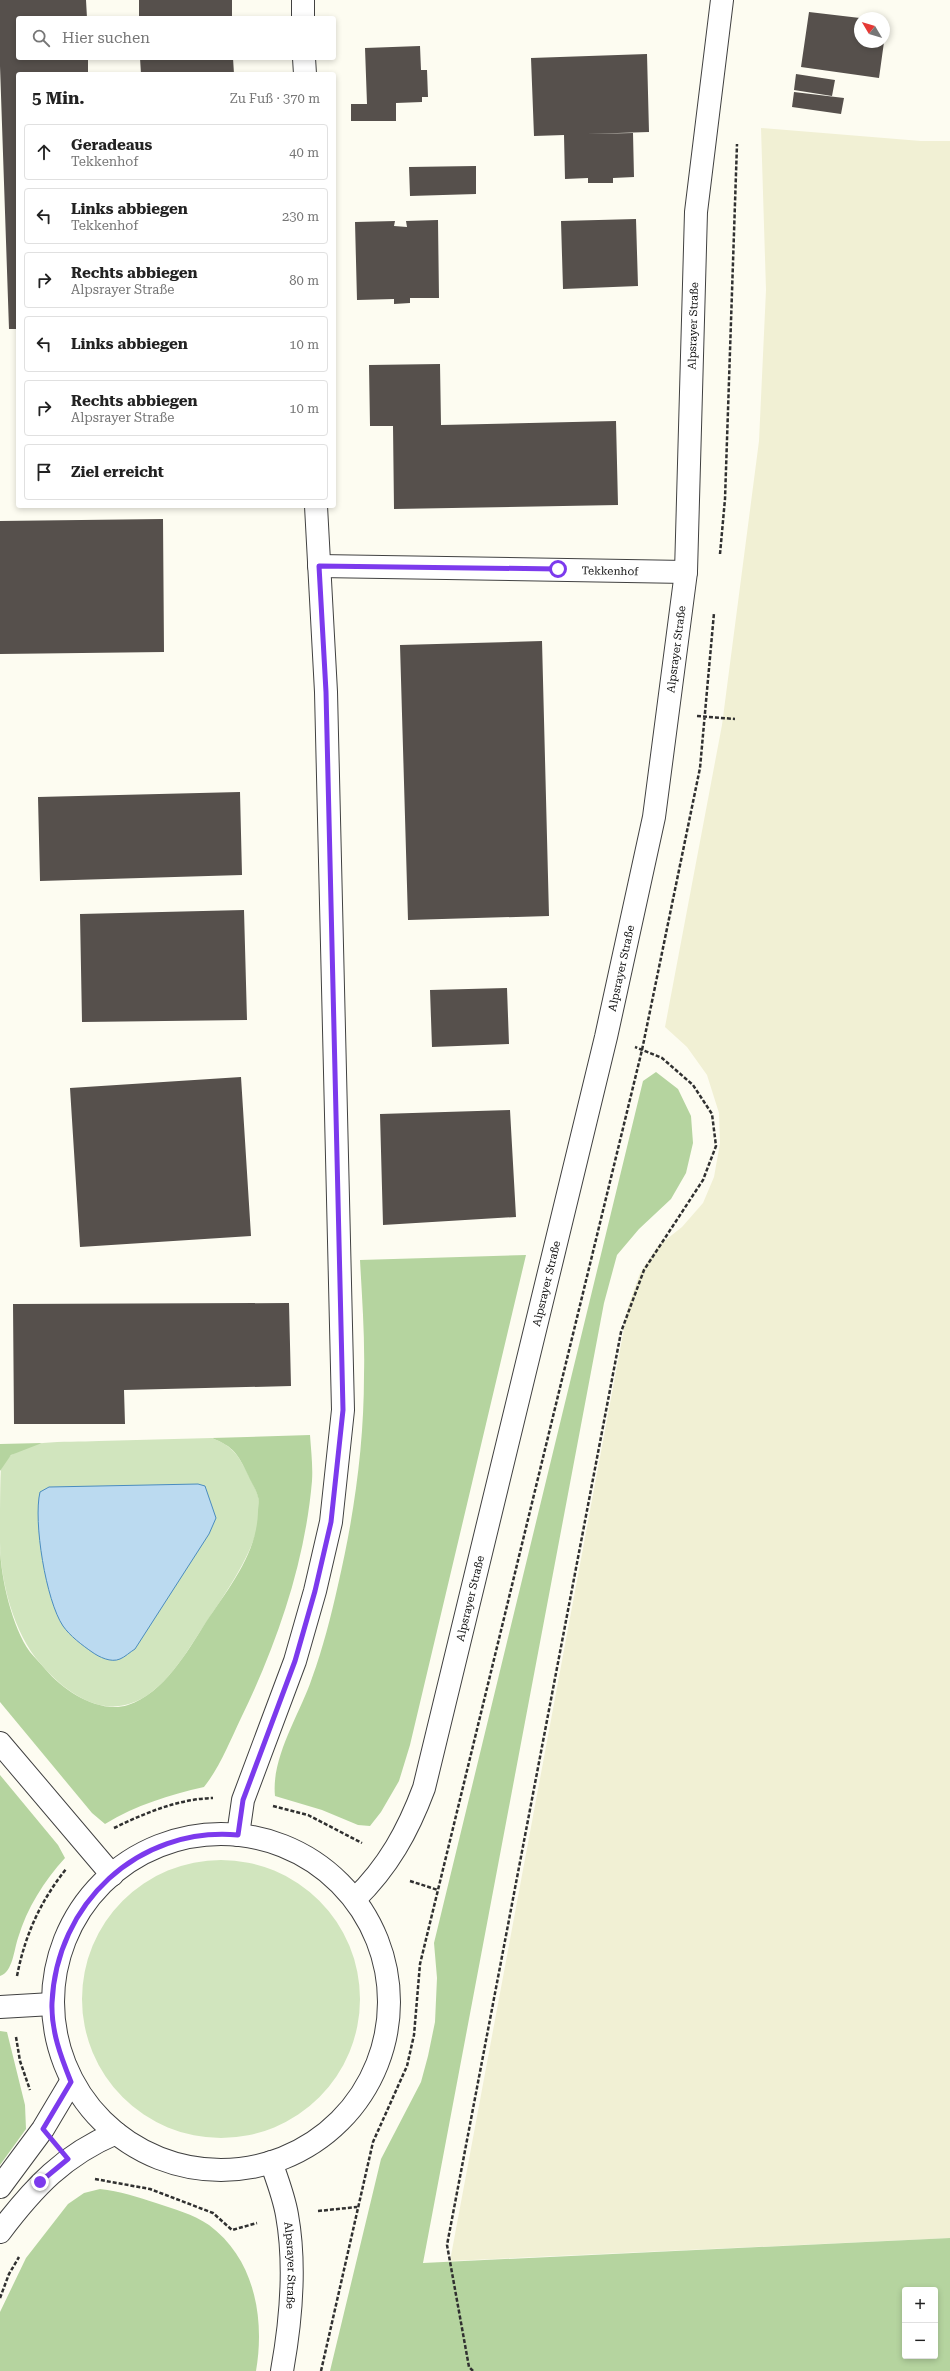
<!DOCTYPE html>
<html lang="de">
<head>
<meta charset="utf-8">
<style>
	:root { --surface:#fff; --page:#f2f2f2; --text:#222; --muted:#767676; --line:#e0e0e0 }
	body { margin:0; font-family:"Roboto Serif",serif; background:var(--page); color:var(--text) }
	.controls { position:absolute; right:12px; bottom:12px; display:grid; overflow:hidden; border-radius:4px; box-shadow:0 2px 6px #0003 }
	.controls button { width:36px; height:36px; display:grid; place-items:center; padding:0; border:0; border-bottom:1px solid var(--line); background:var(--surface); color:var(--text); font:20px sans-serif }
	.compass { position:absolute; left:854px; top:12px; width:36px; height:36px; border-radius:50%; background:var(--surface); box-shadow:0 2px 6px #0003; rotate:308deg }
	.stop { position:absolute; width:12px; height:12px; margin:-9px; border:3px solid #7c3aed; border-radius:50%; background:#fff }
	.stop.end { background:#7c3aed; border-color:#fff; box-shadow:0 1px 4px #0008 }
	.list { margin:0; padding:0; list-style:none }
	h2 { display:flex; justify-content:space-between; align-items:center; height:52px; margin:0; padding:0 16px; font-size:17px }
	h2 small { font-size:13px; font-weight:400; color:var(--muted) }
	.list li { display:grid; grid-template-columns:26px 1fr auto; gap:12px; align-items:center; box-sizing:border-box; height:56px; margin:0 8px 8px; padding:0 8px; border:1px solid var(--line); border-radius:4px }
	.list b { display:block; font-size:15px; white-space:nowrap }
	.list p { margin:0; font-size:13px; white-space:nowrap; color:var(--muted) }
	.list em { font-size:13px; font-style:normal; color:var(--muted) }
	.icon { flex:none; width:22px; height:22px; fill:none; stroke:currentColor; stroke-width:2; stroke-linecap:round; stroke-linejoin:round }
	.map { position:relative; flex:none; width:950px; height:2371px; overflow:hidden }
	.search { position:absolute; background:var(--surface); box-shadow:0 2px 6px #0003; left:16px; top:16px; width:320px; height:44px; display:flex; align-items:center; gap:10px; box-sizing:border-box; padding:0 14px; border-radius:4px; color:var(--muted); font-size:15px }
	.panel { position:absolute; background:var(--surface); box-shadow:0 2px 6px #0003; left:16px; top:72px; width:320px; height:436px; border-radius:4px }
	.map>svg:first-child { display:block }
</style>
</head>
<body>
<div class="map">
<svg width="950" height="2371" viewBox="0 0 950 2371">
	<rect width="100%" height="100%" fill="#fdfcf1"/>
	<path fill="#f1f0d4" d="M761 128 921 141H950V2238L450 2261 628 1307 640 1273 658 1246 682 1227 703 1203 714 1177 720 1143 719 1113 707 1075 687 1047 665 1027 722 725 759 441 766 290Z"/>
	<path fill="#d1e5be" d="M212 1438C234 1447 238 1455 249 1476 252 1483 256 1489 258 1496 270 1533 224 1595 205 1624 186 1653 163 1694 129 1704 94 1715 60 1687 40 1663 14 1634 0 1580 0 1542 0 1529 0 1478 1 1469 6 1453 28 1445 43 1443 62 1441 81 1442 99 1441 137 1440 174 1439 212 1438Z
		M82 1999a139 139 0 1 1 278 0a139 139 0 1 1-278 0Z"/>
	<path fill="#b5d49f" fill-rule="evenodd" d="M656 1072 678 1089 691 1116 693 1143 686 1173 671 1199 639 1229 617 1255 604 1303 423 2263 950 2238V2371H330L381 2159 421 2082 428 2056 435 2022 437 1978 434 1943 643 1081ZM905 2290H935V2356H905Z
		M526 1255 410 1745 399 1781 381 1812 370 1826 358 1825 322 1810 275 1796C271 1757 300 1714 312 1678 323 1648 331 1616 338 1585 354 1516 364 1446 364 1375 365 1337 362 1298 360 1260Z
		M310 1435C311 1450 313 1466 312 1481 305 1563 277 1644 241 1718 230 1741 220 1767 204 1787 169 1795 136 1805 105 1824L92 1813 0 1702V1548C1 1579 12 1627 30 1652 35 1658 41 1664 46 1670 64 1691 99 1714 128 1705 164 1693 187 1652 206 1622 228 1589 257 1554 258 1512 258 1507 260 1501 258 1497 256 1489 251 1482 248 1475 238 1454 234 1447 212 1438Z
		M42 1443 11 1455 0 1471V1444Z
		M0 1775 58 1845 65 1858C44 1881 27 1908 18 1938 14 1949 13 1972 0 1976Z
		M0 2031 7 2032 25 2105 26 2129 0 2165Z
		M100 2189C120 2191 137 2197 156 2203 174 2209 193 2214 209 2225 255 2259 265 2319 256 2371H0V2312L26 2258 68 2204 84 2193Z"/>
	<path fill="#bbdaf0" stroke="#4a8cbf" d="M198 1484 205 1486 216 1518 209 1534 135 1649C130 1652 125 1657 120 1659 111 1663 99 1657 92 1652 82 1645 70 1636 63 1626 46 1601 33 1521 40 1492L49 1487Z"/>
	<path fill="#56504c" d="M0 0H86L87 18H18V58H88V74H18V329H9L0 66Z
		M139 0H232V18H139Z
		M809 12 860 18V42H884L879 78 801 67Z
		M420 46 421 70H427L428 97H422V102L396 103V121H351V104H367L365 48Z
		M647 54 649 132 586 134 633 133 634 177 613 178V183H588V178L565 179 564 135 534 136 531 58Z
		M140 58H233L234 74H141Z
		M796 74 835 80 832 96 794 90Z
		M794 92 844 98 841 114 792 107Z
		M476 166V194L410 196 409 167Z
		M636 219 638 286 563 289 561 221Z
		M438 220 439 298H410V303L394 304V299L357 300 355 222 395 221 394 226 407 227 406 221Z
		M440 364 441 425 616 421 618 505 394 509 393 426H370L369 365Z
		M163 519 164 652 0 654V521Z
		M542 641 549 916 408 920 400 645Z
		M240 792 242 875 40 881 38 797Z
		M244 910 247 1020 82 1022 80 914Z
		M507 988 509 1044 432 1047 430 990Z
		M241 1077 251 1236 80 1247 70 1088Z
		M510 1110 516 1217 383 1225 380 1114Z
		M289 1303 291 1386 124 1390 125 1424H14L13 1304Z"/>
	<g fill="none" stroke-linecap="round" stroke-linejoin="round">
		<g stroke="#414141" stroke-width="24">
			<g id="minor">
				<path d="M303 0V18"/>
				<path d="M304 58 305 74"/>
				<path id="s1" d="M319 566 686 572"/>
				<path d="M0 1743 112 1875"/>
				<circle cx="221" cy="2002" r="168"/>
				<path d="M238 1835 243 1800 295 1661 315 1591 331 1522 343 1410 326 692 316 506"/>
				<path id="s2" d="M355 1899C388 1867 408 1831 424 1788L606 1037 654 817 686 572 696 212 722 0"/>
				<path d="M0 2007 52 2004"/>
				<path id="s3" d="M271 2162C277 2179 284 2197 287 2215 296 2265 291 2321 282 2371"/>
				<path d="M0 2187 43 2129 71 2082"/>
				<path d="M0 2232C34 2187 64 2155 116 2133"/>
			</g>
		</g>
		<path stroke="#303030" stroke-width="2.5" stroke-dasharray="4 2" stroke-linecap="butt" d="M720 554 725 499 737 144
			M697 716 735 719
			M273 1806 308 1815 362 1843
			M114 1828C145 1813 178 1799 213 1798
			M410 1881 438 1890
			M17 1976C25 1935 40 1902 66 1869
			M16 2037 20 2061 30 2090
			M95 2179 150 2189 213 2213 232 2230 257 2223
			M318 2211 357 2207
			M0 2298 9 2274 19 2257
			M321 2371 373 2142 407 2066 414 2035 420 1964 642 1050 700 768 714 613
			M473 2371 469 2367 447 2245 621 1332 644 1270 703 1180 716 1146 712 1114 693 1085 662 1058 635 1047"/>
		<use href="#minor" stroke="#fff" stroke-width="22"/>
	</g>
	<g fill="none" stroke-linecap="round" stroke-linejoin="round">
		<path stroke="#7c3aed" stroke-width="5" d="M40 2182 68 2159 43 2129 71 2082C61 2057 51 2031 52 2003 56 1904 138 1826 238 1835L243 1800 295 1661 315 1591 331 1522 343 1410 326 692 319 566 558 569"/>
	</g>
	<g text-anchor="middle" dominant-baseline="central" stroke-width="4" stroke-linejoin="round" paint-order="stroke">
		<g font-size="11" fill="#0e0e0e" stroke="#fff">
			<text stroke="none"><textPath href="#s2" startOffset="1623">Alpsrayer Straße</textPath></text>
			<text stroke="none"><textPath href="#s1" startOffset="291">Tekkenhof</textPath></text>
			<text stroke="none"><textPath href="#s2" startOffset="1299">Alpsrayer Straße</textPath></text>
			<text stroke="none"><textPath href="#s2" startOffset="975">Alpsrayer Straße</textPath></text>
			<text stroke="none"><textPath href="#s2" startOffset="651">Alpsrayer Straße</textPath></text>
			<text stroke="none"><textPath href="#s2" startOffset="327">Alpsrayer Straße</textPath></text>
			<text stroke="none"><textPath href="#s3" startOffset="106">Alpsrayer Straße</textPath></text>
		</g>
	</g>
</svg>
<div class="controls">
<button>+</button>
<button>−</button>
</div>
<svg class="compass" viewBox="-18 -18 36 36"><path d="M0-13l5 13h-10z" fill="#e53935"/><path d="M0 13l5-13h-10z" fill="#767676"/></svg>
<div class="stop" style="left:558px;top:569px"></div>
<div class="stop end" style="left:40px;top:2182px"></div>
<div class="search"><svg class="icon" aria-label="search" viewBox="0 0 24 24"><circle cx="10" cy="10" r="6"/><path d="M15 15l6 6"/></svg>Hier suchen</div>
<section class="panel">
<h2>5 Min.<small>Zu Fuß · 370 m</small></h2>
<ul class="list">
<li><svg class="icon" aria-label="ahead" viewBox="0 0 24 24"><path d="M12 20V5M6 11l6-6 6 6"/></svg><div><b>Geradeaus</b><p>Tekkenhof</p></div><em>40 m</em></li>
<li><svg class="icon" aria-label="left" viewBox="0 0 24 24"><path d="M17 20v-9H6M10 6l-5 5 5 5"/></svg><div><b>Links abbiegen</b><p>Tekkenhof</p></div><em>230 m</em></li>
<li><svg class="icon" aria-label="right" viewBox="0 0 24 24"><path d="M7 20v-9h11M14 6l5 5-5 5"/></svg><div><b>Rechts abbiegen</b><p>Alpsrayer Straße</p></div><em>80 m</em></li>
<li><svg class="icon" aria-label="left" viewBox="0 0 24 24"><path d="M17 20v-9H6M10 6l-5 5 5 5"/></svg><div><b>Links abbiegen</b></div><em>10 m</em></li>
<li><svg class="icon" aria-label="right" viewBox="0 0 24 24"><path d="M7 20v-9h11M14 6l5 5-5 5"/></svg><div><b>Rechts abbiegen</b><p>Alpsrayer Straße</p></div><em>10 m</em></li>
<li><svg class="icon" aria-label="arrive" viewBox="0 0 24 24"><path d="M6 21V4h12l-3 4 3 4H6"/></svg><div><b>Ziel erreicht</b></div></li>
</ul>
</section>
</div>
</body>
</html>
